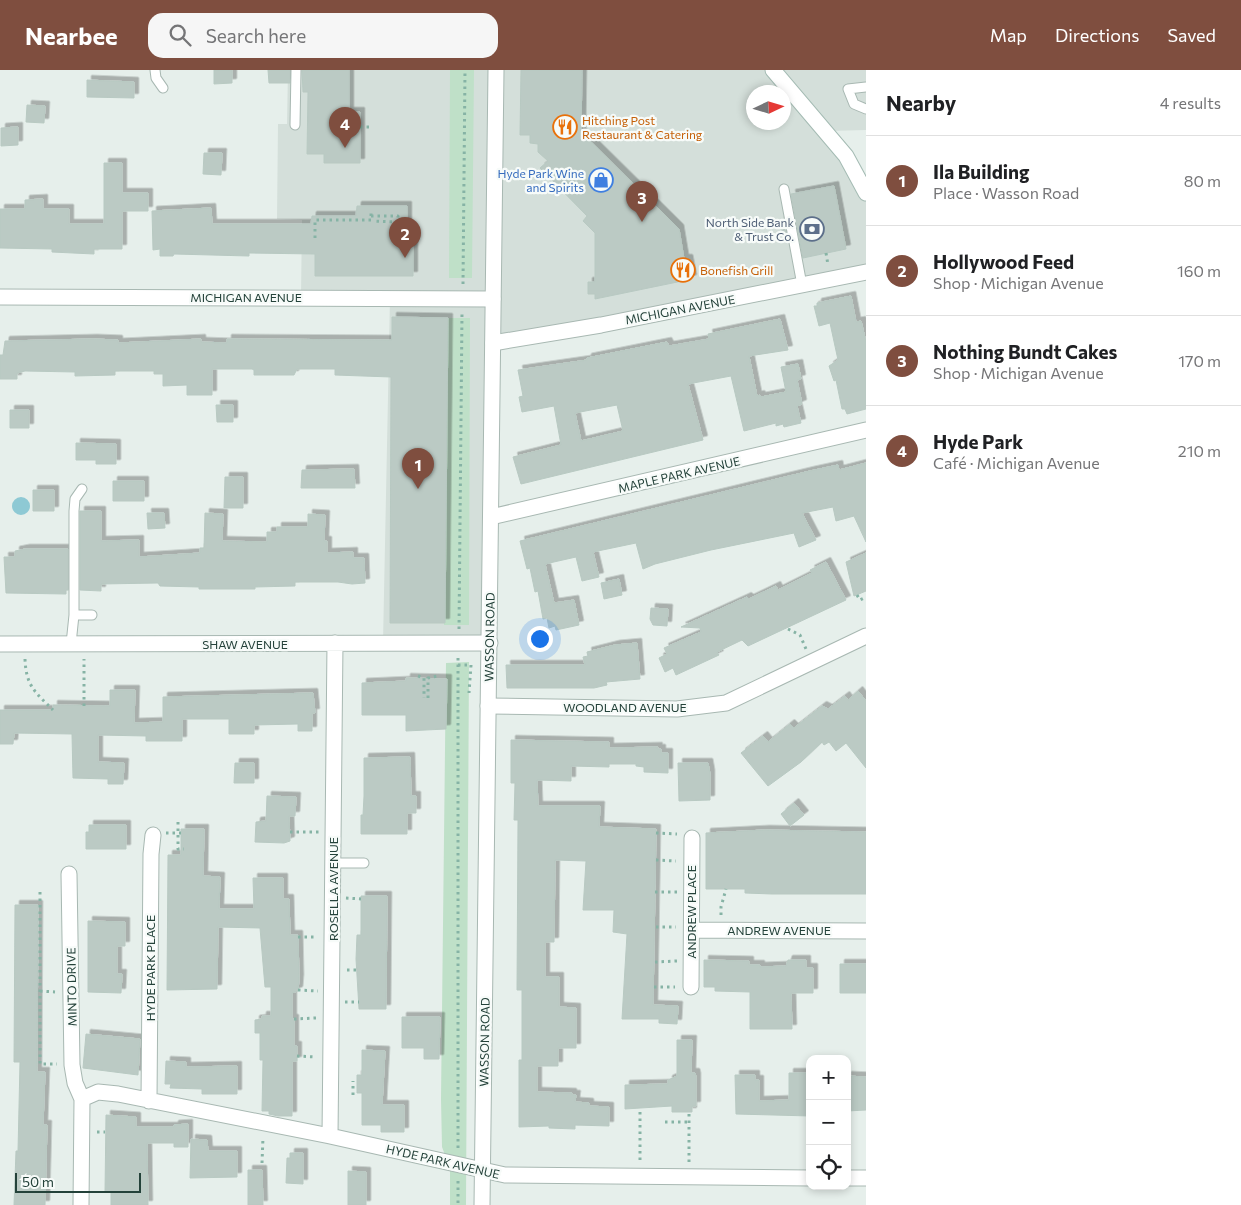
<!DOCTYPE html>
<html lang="en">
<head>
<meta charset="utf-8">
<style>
	:root { --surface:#fff; --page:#f6f6f6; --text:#202124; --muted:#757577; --line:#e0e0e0; --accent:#7f4e3f }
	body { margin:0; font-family:Commissioner,sans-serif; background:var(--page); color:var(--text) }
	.controls { position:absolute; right:15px; bottom:15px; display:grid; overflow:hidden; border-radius:10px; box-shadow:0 2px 8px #0003 }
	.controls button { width:45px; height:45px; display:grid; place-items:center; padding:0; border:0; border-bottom:1px solid var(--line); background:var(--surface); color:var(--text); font:25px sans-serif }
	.compass { position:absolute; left:746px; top:15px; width:45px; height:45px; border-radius:50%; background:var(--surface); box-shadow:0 2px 8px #0003; rotate:86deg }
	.scale { position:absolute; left:15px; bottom:12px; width:126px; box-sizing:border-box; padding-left:5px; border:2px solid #24423a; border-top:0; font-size:14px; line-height:18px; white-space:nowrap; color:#24423a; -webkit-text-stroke:4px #f7fbf9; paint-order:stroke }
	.you { position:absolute; left:539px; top:568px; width:18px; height:18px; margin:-12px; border:4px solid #fff; border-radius:50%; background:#1a73e8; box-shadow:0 0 0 8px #1a73e833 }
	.badge { display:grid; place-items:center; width:32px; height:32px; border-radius:50%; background:var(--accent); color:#fff; font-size:16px; font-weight:700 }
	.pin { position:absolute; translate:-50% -41px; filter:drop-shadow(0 1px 2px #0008) }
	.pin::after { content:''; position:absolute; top:26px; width:18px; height:15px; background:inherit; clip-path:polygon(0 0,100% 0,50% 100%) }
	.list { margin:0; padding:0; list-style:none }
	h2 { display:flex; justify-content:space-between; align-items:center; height:65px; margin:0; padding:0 20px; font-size:21px }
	h2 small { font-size:16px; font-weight:400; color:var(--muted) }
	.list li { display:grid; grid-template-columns:32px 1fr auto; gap:15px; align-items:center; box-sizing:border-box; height:90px; padding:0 20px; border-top:1px solid var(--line) }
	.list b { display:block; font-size:19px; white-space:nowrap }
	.list p { margin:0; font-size:16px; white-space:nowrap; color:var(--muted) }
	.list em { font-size:16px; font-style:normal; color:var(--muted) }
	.icon { flex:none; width:28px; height:28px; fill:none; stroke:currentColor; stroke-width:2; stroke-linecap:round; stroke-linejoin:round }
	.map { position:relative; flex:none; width:866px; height:1135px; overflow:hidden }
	header { display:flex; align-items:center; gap:30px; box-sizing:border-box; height:70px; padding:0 25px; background:var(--accent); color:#fff }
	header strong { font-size:24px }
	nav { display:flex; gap:28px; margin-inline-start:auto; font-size:18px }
	.search { width:350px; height:45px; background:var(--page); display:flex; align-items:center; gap:12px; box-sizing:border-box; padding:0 18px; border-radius:15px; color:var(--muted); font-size:19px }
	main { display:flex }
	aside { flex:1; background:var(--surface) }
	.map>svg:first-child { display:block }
</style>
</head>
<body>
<header>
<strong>Nearbee</strong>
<div class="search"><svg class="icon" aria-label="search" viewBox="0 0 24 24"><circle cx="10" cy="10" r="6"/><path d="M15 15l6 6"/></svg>Search here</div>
<nav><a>Map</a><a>Directions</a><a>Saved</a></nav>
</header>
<main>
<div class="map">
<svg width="866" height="1135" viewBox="0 0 866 1135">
	<defs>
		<filter id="shadow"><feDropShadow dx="4.5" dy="-4.5" stdDeviation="0" flood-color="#0004"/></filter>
	</defs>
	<rect width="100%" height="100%" fill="#e6efeb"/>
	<path fill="#d4dfda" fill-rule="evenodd" d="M288 0H866V60L827 61 866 123V202L493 273 490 573H383L390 228 301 227 302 150 277 149 278 54H287ZM754 22H784V52H754Z"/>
	<path fill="#bfe0c8" d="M450 0H474L472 208H449Z
		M447 248H470L469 555H444Z
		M469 592 466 1135H450V1098L442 1077 441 1029 446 593Z"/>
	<path fill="#8ec9d4" d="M12 436a9 9 0 1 1 18 0a9 9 0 1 1-18 0Z"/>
	<path fill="#bbcac4" stroke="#b8c9c2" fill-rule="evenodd" filter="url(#shadow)" d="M214 0H232V13L214 14Z
		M268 0H290V13H269Z
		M302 0H349V42H360V93H324V84H307L308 22H303Z
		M521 0H582L581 62 679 159 684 189H688L692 209 595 229V224H588V212H595V163L583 151 587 146 540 98 548 91 538 82V74L530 73V65H520Z
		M87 10 134 12V28L87 27Z
		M27 35 45 36 44 53 26 52Z
		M18 57V75L1 76V58Z
		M204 83H222L221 105 203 104Z
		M104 93H122V123H148V141H122V179H94V184L52 182V179L0 178V139H25V130L43 129V139H69V154H104Z
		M834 116 846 179 803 188 791 124Z
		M357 136H407V170H413V206H315V184L249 183V186L174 184 173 186H160V179L153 180 152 141 211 138 212 154H311L312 146H356Z
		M784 150 787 170 784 171 780 151Z
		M851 226 856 252 861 251 866 272V339L847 344 845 339H842L836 310 834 311 829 296 838 290 830 253 819 256 814 236H817V233Z
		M392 247 448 248 445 553H390L391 307 335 305V299H297L294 305H254V300L252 299H212V325H187V315L163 316V304H154V301H115V305L75 306V302L25 301 17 303V309H0V285H3L5 271 93 269 118 270V273L201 269V272L227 273V269L392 270Z
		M780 249 788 280 749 286 757 326 760 325 761 327 786 322 781 297 798 294 801 309 797 310 802 334 797 336 801 353 784 357 783 354 776 356V353L744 361 731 306 688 314 703 370 521 414 513 387 561 375 554 336 522 342 519 327 523 326 518 300 587 290V288L667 272 669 276 709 269 708 264ZM617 335 623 361 581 371 575 343Z
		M216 335H233V352H217Z
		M10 340H29V358H10Z
		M76 373 116 374V394H96V390H76Z
		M866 393V472L854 446 836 451 833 437 802 443 816 470 799 477 794 463 711 480 655 494 643 499 636 473 593 482 599 507 582 511 576 487 545 494 554 533 574 530 579 555 556 560 555 556 549 558 547 548 543 549 538 521 535 522 530 498 527 499 520 471 810 401 838 395 839 400Z
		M354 399 355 418H301L302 400Z
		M225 407H243V438H224Z
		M113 411H144V431H113Z
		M33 420H54V441H33Z
		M80 441H101V471L139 470V487L200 483V478H204L205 443 223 444 222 471 267 472V462H277V457H308V444L325 445 324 471H327V483L353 482V488H364L365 513 352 514 338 512H295V516L255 517V519H199V517L160 516 158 513 101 514V521L80 520Z
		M147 443H164L165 458 148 459Z
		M25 479H68V520H66V524L6 523 4 487H15V481Z
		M866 483V521L854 526 846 492Z
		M826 492 846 530 748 576 742 570 717 582 719 585 676 605 673 598 665 602 659 588 667 584 664 578 701 562 700 558 681 557 747 527 749 529 776 516 778 520 812 503 810 500Z
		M619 509 622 525 604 529 601 513Z
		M651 538 668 539 667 556 653 555 650 549Z
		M637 573 640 609 606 612 607 615 594 618H507L506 595H585L583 587 588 586 587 582 615 575Z
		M406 608 447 609 446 659 406 661V645H362V613L406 611Z
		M110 620H135L134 653 163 652V627L313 623 315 643H312V661H298V654L254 655V664H229V649H182V671H146V666L98 665V692L124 693 123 714H108V709L73 708 72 664 14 663 13 674H0V640H53V635L110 636Z
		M858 621 866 631V698L846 673 836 681 829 672 824 675 822 672 801 692 768 716 741 683 763 666 768 672 790 654 794 658 822 636 828 639 845 626 848 630Z
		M511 670 609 672V678L658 677 657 679H661V683H668V703L644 702V697L636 696V694H609V697L571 696V711L537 710 538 736H600L599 757 656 759 653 935 678 936 677 954 659 953V949H622L627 864 613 862 614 840H583L586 791 555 790 554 872H545V907H559V937L576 938V978H558V996H537V1022L572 1023V1025H576L575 1032 589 1033V1036L609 1037V1056L575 1055V1059L549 1058V1056L519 1057V990H522V920H517L518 750H514L515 713H511Z
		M410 687 411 726H416V743H407V764H361V745H363L364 726V688Z
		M235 693H254V713H234Z
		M678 693H708L710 704V730L679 731Z
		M267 726 296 727 295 746H289L290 771 284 773 255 772 256 752 266 751Z
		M794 733 804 745 790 756 781 744Z
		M89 755H126V779H86V762H89Z
		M181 759H204L203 806 220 807 219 839H254L253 808H283V829H289L290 865H298L299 909 298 921 292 923V949H294V976H297V991H292V1046H278L269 1044V1041H262L263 990H260V963H255V950L262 949V946H271V917H265L260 858 218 857 217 919 167 920 168 785H181Z
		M765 760 866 762V824H772L745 823V819H706V763Z
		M361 826H387L386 939H359L356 889 357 865H361Z
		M15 835H38L37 1002H45L43 1055H47L45 1135H14L16 1081H18L20 992H14Z
		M88 851 125 852V876H117V904H122L121 923 88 922Z
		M704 890 749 891V895H760V897L786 896 788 890H806V898H813V923H791L792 959H750V922L715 921V917H704Z
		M840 894H866V923H840Z
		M402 947H440L439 989H424V978H402Z
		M86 964 140 969 138 1005 83 998Z
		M677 970H692L691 1003H695L696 1007V1036H692V1042H672V1036L625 1039V1015L668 1014V1010L677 1006Z
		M362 980 385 981 382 1035H404V1062H381V1055H362V1023H357V1005H362Z
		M166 991 186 992V997L237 996V1024H202V1019L170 1018 171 1014H165Z
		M789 1003H810V1046L736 1044 735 1005H755V1010H759V1031L789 1030Z
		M847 1006 866 1007V1040L847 1041Z
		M106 1045 136 1047V1057H174V1055L188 1054V1077H174V1073H147L148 1135H111V1122H105Z
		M191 1069 207 1070 208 1081H237V1107L190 1108Z
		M290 1083H303V1114L286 1113 287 1088H290Z
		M248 1100H262L263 1135H248Z
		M348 1101 366 1102V1135H348Z"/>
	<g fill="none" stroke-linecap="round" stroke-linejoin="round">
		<g stroke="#a8b8b2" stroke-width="11">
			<path id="service" d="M155 0 156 8 163 18
				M866 17 848 19 854 34 866 39
				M295 55 296 0
				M784 119 802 215
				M74 545V441L75 429 82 419
				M71 574 74 545H92
				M333 793H364"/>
		</g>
		<g stroke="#a8b8b2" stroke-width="17">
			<path id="minor" d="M0 227 493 229
				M493 273 601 255 866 202
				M491 447 866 360
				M0 574 490 573
				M488 636 677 639 726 633 866 566
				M69 804 72 995 75 1013 82 1029 81 1135
				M692 860 866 861
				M691 917 692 768
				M82 1029 98 1022 118 1024 330 1066 505 1105 810 1108
				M149 1031 151 784 153 765
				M330 1066 335 573
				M847 1108H866"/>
		</g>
		<g stroke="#a8b8b2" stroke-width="17">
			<path id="tertiary" d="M482 1135 496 0"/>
		</g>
		<g stroke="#a4bbb3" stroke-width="17">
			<path id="secondary" d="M773 0 846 86 866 123"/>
		</g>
		<path stroke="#86b3a5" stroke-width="3" stroke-dasharray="2.5 4" stroke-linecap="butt" d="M360 57H372
			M371 146H398V152L373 151
			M315 168V150H371V143
			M826 183 828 195
			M463 214 465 0
			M857 525 860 530 866 527
			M459 559 462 243
			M788 559 800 565 806 579
			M458 588V1079
			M25 589C26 616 35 622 53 640
			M458 595H471L469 623
			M418 606 424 608V628
			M428 628V608L438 606
			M84 636V589
			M178 752V779H184
			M290 762H319
			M166 763H181
			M656 763 677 764
			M656 790 676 791
			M40 822V994H57
			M655 822H678
			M346 828 361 829
			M721 845V837L726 819
			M656 857H676
			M298 867H317
			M655 892 677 891
			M347 900H356
			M654 917H675
			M298 920 318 921
			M40 921 55 922
			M345 932H359
			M294 949 316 948
			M297 986 316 987
			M353 1025V1011
			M665 1052H689
			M97 1062H105
			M640 1090V1039
			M689 1092V1042
			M262 1093 263 1067
			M458 1111V1135"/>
		<use href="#service" stroke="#fff" stroke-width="9"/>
		<use href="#minor" stroke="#fff" stroke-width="15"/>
		<use href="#tertiary" stroke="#fff" stroke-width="15"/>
		<use href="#secondary" stroke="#fff" stroke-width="15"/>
	</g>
	<defs>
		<g id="restaurant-ring" transform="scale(1.25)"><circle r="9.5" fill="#f7fbf9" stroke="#e8710a" stroke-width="1.5"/><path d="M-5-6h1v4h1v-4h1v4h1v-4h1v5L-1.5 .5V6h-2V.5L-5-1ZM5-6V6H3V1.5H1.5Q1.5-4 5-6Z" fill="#e8710a"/></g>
		<g id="shop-ring" transform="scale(1.25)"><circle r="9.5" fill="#f7fbf9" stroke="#3f7fe0" stroke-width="1.5"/><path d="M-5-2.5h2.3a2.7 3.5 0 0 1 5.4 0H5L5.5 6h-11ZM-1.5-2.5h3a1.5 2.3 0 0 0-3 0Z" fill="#3f7fe0"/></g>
		<g id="bank-ring" transform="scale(1.25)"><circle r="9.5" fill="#f7fbf9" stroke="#5c6f8a" stroke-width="1.5"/><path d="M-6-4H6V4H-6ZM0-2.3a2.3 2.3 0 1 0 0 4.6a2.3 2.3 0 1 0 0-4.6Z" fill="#5c6f8a"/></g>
	</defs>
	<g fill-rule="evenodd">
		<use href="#restaurant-ring" x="565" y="57"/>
		<use href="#shop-ring" x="601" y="110"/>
		<use href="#bank-ring" x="812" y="159"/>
		<use href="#restaurant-ring" x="683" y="200"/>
	</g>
	<g text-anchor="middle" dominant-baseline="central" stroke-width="4.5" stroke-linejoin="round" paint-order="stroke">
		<g font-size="12" fill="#c56008" stroke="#f7fbf9" text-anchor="start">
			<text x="582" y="50">Hitching Post<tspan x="582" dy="14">Restaurant &amp; Catering</tspan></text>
			<text x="700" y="200">Bonefish Grill</text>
		</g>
		<g font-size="12" fill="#366cbe" stroke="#f7fbf9" text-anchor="end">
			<text x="584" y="103">Hyde Park Wine<tspan x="584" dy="14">and Spirits</tspan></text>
		</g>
		<g font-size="12" fill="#4e5e75" stroke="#f7fbf9" text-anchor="end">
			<text x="794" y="152">North Side Bank<tspan x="794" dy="14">&amp; Trust Co.</tspan></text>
		</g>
		<g font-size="12" fill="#24423a" stroke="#f7fbf9">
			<text x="246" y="227">MICHIGAN AVENUE</text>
			<text transform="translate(680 239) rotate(-11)">MICHIGAN AVENUE</text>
			<text transform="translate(679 404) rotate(-13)">MAPLE PARK AVENUE</text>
			<text transform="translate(489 567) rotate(-89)">WASSON ROAD</text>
			<text x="245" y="574">SHAW AVENUE</text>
			<text x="625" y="637">WOODLAND AVENUE</text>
			<text transform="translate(333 819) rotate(-90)">ROSELLA AVENUE</text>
			<text transform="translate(691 842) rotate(-90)">ANDREW PLACE</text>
			<text x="779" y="860">ANDREW AVENUE</text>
			<text transform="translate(150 898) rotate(-90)">HYDE PARK PLACE</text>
			<text transform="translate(71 917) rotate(-91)">MINTO DRIVE</text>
			<text transform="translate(484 972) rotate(-89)">WASSON ROAD</text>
			<text transform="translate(443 1091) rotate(13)">HYDE PARK AVENUE</text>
		</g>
	</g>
</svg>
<div class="controls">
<button>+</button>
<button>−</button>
<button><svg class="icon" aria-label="locate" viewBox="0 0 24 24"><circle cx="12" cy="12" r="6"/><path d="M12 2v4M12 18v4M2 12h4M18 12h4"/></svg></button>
</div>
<svg class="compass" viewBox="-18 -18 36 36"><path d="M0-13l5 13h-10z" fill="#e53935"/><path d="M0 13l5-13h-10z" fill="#757577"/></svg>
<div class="scale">50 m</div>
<div class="you"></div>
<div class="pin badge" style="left:418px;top:419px">1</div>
<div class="pin badge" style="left:405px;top:188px">2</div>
<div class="pin badge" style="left:642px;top:152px">3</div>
<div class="pin badge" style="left:345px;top:78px">4</div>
</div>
<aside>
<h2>Nearby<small>4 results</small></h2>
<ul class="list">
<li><span class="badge">1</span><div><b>Ila Building</b><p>Place · Wasson Road</p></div><em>80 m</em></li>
<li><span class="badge">2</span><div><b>Hollywood Feed</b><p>Shop · Michigan Avenue</p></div><em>160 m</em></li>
<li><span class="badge">3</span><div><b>Nothing Bundt Cakes</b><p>Shop · Michigan Avenue</p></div><em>170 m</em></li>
<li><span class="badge">4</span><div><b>Hyde Park</b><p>Café · Michigan Avenue</p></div><em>210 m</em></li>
</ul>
</aside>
</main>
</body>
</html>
